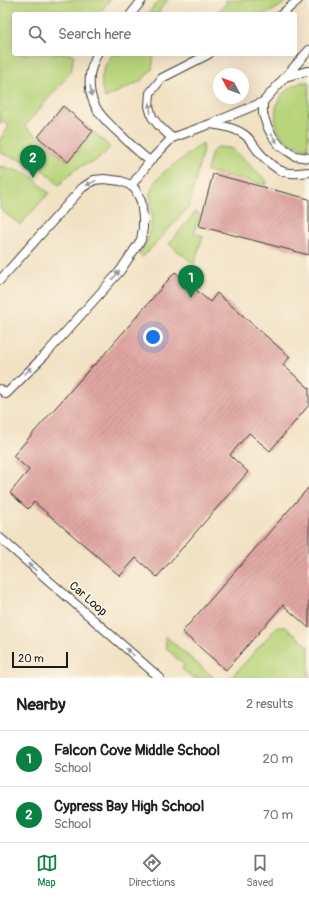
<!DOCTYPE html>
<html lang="en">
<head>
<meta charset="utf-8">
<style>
	:root { --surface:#fff; --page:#f2f2f2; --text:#202124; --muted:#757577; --line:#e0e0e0; --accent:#0b8043 }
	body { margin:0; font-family:Pangolin,sans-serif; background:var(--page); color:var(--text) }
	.compass { position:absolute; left:213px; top:68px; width:36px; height:36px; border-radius:50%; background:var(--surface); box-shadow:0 4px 16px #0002; rotate:311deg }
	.scale { position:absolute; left:12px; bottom:10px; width:56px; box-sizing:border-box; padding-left:4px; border:2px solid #1c1c1c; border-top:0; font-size:11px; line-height:14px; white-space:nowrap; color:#1c1c1c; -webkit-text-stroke:3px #fcf5e5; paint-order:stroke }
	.you { position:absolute; left:153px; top:337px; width:14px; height:14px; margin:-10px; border:3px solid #fff; border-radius:50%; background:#1a73e8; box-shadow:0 0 0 6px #1a73e833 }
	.badge { display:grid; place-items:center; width:26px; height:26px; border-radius:50%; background:var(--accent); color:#fff; font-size:13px; font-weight:700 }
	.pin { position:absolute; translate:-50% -33px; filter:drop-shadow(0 1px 2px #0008) }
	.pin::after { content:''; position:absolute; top:21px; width:14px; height:12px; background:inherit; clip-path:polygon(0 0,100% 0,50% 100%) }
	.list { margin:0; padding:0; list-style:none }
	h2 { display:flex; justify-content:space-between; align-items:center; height:52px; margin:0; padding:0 16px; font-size:17px }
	h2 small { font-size:13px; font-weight:400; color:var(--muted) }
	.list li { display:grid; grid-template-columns:26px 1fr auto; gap:12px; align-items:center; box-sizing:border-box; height:56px; padding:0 16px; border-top:1px solid var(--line) }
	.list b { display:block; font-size:15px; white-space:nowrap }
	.list p { margin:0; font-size:13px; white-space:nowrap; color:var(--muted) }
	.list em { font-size:13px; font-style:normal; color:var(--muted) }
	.icon { flex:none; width:22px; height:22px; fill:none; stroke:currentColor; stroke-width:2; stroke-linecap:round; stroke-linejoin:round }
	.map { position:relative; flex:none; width:309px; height:678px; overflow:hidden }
	.search { position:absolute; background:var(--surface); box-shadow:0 4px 16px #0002; left:12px; right:12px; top:12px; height:44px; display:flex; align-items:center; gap:10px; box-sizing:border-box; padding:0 14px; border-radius:4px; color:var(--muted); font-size:15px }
	.sheet { height:164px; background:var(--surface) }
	nav { display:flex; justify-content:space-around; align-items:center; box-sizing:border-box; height:56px; border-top:1px solid var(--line); background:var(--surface); font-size:11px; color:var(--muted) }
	nav a { display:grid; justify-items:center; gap:2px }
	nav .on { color:var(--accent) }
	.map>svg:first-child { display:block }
</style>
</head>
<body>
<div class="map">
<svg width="309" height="678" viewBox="0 0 309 678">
	<defs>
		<pattern id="building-hatch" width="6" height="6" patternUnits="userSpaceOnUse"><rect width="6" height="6" fill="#dfa5a1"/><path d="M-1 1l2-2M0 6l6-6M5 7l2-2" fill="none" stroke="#bf8d8a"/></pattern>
	</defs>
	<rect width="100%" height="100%" fill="#fcf5e5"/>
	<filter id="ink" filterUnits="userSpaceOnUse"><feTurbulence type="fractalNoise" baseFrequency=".025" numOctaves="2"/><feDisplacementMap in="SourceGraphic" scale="8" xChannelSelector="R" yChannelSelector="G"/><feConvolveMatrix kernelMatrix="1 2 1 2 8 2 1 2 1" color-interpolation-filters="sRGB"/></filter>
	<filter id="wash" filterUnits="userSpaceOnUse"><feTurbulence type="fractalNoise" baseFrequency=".012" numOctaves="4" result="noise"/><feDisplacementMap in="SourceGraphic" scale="16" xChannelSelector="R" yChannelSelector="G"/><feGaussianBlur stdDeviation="0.9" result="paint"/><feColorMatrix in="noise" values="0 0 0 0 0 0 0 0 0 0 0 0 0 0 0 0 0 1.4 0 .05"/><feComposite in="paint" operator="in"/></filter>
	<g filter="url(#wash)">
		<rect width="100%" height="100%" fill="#f2e2c4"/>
		<path fill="#b8d47a" stroke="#6a784b" d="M0 0H110L98 14H14V54H74L71 72 25 126 68 162 93 131 110 147 101 157 93 162 83 165 73 171 59 185 37 165 0 153V139L9 127 3 120 0 124Z
			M160 0H168L159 11 162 14H147Z
			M225 0H287L282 5 267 14H216L227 2Z
			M113 54H154L152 69 141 81 105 98C98 83 102 66 113 54Z
			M302 82H309L308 149C301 147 294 146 288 142 273 131 271 106 284 93 289 87 295 85 302 82Z
			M203 143V149L189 207 143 257 139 254 147 241 152 221 150 194 154 183 163 173Z
			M217 147 230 148 235 151 267 181 266 185 207 171 212 152Z
			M0 166 29 174 49 193 20 225 0 209Z
			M195 212 200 214 194 233 203 236 194 264 169 244Z
			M277 627H286L309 647V678H231Z
			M165 636 214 678H193L182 669 184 665 166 648Z"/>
		<g id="blocks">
			<path fill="url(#building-hatch)" d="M63 106 93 131 68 162 38 137Z
				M213 174 309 199V255L199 226Z
				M175 272 210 302 217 293 290 357 283 365 309 388V405L270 451 249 433 230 455 248 472 157 577 136 558 120 576 34 502 28 509 10 493 29 470 13 456 94 364 95 365Z
				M309 487V628L283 605 226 670 182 632Z"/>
		</g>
	</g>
	<g filter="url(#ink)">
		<use href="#blocks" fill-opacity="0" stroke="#3c3a35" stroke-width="1"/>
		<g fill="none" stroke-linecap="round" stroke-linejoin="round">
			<g stroke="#3c3a35" stroke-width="10">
				<path id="service" d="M131 14 142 0
					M282 14 298 0
					M309 50 263 102V114L267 126 273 137 280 146 295 156 309 158
					M97 54 96 56C94 62 90 70 90 76 87 105 103 119 122 136 131 145 139 153 150 161
					M285 77 307 71H309
					M211 124C223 126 237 128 246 136 251 140 254 146 258 151 264 158 275 169 284 172 291 174 302 173 309 172
					M172 138 159 126 152 117 149 106 150 93 162 78 209 54
					M131 186 150 161 172 138 210 124 263 102
					M0 280 82 188 94 180 104 179 121 181 128 184 135 189 141 201 143 217V228L141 240 120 271 46 354 6 394 0 389
					M0 538 160 678"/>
			</g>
			<use href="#service" stroke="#fff" stroke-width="8"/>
		</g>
		<defs><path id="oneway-solid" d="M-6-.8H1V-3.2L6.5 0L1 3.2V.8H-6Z"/></defs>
		<g fill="#999">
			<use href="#oneway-solid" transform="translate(91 91) rotate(80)"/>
			<use href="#oneway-solid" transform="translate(150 108) rotate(-97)"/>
			<use href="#oneway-solid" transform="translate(274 138) rotate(57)"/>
			<use href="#oneway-solid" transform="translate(91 183) rotate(154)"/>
			<use href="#oneway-solid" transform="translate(116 275) rotate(-49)"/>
			<use href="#oneway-solid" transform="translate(28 371) rotate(-45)"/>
			<use href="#oneway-solid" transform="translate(32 567) rotate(-139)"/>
			<use href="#oneway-solid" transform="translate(130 652) rotate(-139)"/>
		</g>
	</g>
	<g text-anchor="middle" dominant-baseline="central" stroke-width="4" stroke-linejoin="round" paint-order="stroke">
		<g font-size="12" fill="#1c1c1c" stroke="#fcf5e5">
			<text transform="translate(88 599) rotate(41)">Car Loop</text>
		</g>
	</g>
</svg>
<svg class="compass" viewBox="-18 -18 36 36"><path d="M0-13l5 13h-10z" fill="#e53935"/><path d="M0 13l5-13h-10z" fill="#757577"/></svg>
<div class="scale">20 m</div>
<div class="you"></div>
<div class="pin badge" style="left:191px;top:298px">1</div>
<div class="pin badge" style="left:33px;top:178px">2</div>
<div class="search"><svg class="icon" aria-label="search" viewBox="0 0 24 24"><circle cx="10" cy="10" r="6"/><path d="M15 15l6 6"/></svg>Search here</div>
</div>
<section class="sheet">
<h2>Nearby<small>2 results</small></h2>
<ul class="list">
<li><span class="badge">1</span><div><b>Falcon Cove Middle School</b><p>School</p></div><em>20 m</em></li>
<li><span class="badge">2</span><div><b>Cypress Bay High School</b><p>School</p></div><em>70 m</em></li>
</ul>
</section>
<nav>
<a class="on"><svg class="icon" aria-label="map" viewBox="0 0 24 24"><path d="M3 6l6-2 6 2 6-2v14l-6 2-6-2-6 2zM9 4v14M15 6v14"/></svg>Map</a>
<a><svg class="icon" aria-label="directions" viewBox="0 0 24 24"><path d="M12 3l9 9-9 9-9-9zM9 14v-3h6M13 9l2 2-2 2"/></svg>Directions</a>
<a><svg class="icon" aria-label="saved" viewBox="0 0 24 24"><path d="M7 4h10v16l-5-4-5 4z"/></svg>Saved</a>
</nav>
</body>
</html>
